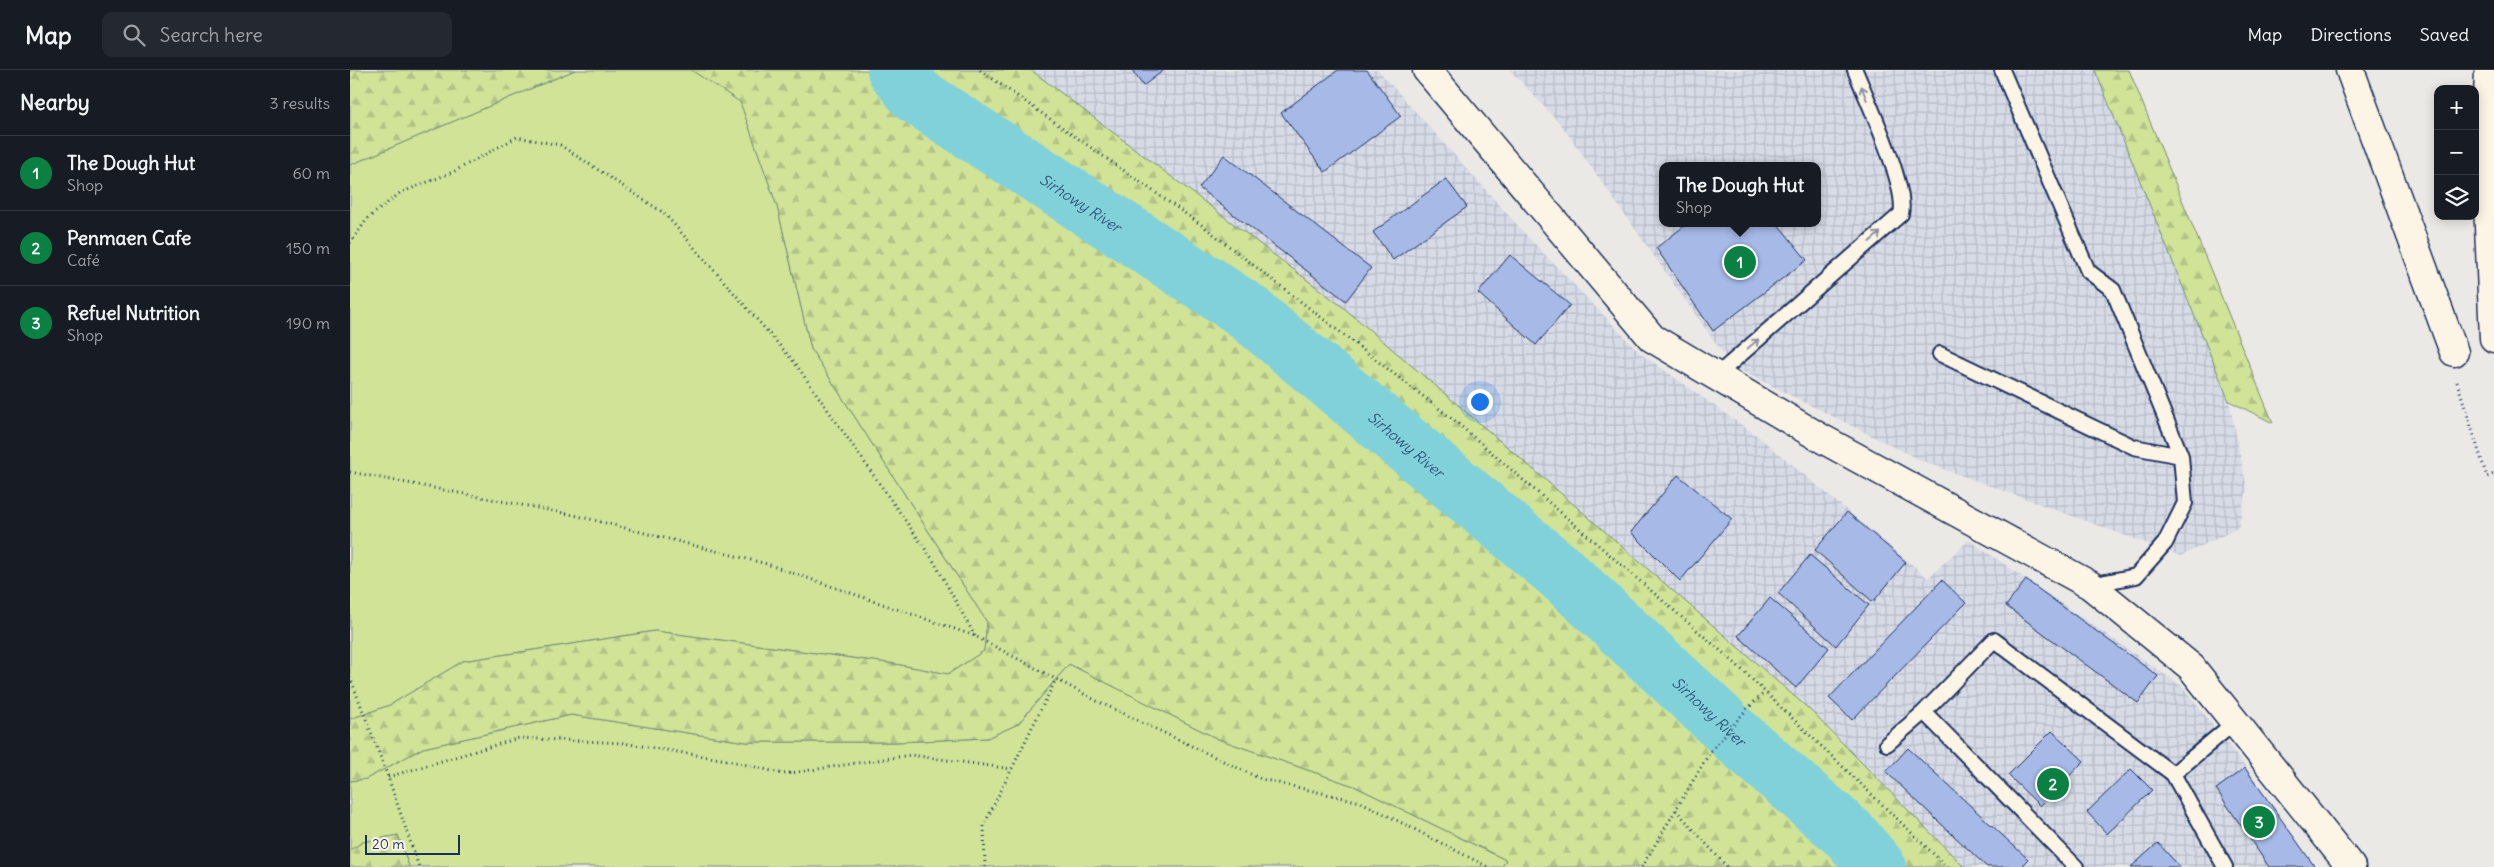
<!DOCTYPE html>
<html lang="en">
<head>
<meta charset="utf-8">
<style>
	:root { --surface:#171b24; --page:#242831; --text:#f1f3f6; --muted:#9ea1a6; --line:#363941; --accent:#0b8043 }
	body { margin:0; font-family:Delius,sans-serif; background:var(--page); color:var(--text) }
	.controls { position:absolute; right:15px; top:15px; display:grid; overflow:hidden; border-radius:10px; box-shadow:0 2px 12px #0003 }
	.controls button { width:45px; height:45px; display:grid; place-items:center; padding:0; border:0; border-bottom:1px solid var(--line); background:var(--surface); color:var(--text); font:25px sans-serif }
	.scale { position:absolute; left:15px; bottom:12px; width:95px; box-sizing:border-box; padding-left:5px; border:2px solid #1b2f5e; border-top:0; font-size:14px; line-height:18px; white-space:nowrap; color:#1b2f5e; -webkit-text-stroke:4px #fcf5e5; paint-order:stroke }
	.you { position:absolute; left:1129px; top:331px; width:18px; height:18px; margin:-12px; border:4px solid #fff; border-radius:50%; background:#1a73e8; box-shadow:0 0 0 8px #1a73e833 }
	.badge { display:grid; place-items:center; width:32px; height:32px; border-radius:50%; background:var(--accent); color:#fff; font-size:16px; font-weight:700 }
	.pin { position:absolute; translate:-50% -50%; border:2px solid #fff; box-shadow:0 1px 5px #0006 }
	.popup { position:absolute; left:1309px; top:92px; width:162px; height:65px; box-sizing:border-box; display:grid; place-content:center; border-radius:10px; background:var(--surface); filter:drop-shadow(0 1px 4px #0005); font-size:16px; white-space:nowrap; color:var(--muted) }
	.popup b { font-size:19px; color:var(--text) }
	.popup::after { content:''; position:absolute; left:50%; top:100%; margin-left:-10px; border:10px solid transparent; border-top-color:var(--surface) }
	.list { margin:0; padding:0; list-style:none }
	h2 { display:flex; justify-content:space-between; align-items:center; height:65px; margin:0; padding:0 20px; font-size:21px }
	h2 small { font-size:16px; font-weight:400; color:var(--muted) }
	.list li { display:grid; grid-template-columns:32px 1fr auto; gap:15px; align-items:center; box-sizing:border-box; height:75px; padding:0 20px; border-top:1px solid var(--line) }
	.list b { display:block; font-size:19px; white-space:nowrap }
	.list p { margin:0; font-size:16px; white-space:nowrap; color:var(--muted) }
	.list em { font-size:16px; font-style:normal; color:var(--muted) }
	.icon { flex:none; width:28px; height:28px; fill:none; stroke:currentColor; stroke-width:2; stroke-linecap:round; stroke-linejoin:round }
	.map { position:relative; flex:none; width:2144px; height:797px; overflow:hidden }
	header { display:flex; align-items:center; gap:30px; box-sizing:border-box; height:70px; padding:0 25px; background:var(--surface); border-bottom:1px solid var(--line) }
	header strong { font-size:24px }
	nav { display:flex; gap:28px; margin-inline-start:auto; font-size:18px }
	.search { width:350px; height:45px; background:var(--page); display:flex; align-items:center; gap:12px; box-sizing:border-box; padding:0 18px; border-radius:10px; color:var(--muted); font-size:19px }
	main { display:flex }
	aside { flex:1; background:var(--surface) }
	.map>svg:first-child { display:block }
</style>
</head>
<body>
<header>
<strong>Map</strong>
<div class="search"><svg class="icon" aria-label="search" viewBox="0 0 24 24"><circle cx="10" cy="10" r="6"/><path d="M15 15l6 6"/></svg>Search here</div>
<nav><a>Map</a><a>Directions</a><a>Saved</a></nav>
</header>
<main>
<aside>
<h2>Nearby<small>3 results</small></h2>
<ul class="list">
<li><span class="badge">1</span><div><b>The Dough Hut</b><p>Shop</p></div><em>60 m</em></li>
<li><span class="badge">2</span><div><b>Penmaen Cafe</b><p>Café</p></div><em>150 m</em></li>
<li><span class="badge">3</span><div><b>Refuel Nutrition</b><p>Shop</p></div><em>190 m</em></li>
</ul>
</aside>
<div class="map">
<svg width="2144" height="797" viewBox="0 0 2144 797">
	<defs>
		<pattern id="industrial-grid" width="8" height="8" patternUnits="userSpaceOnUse" patternTransform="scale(1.25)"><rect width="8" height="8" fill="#d6dbe6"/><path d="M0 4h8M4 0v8" fill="none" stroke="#b7bcc8"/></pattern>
		<pattern id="forest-firs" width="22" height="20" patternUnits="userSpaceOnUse" patternTransform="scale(1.25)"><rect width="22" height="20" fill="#d0e397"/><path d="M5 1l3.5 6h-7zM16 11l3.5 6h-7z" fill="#b2c385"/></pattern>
	</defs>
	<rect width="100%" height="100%" fill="#ebe9e5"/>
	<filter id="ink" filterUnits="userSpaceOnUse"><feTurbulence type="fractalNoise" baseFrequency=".02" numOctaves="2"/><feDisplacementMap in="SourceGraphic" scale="10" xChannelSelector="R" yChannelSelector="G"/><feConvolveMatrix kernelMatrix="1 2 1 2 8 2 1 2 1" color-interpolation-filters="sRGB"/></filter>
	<g filter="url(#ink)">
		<path fill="url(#industrial-grid)" fill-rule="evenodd" d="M681 0H1028L1177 166 1290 283 1410 368 1578 508 1619 470 1833 617 1900 703 1965 797H1614L1459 639 1176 393 994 238Z
			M1160 0H1745L1879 331 1897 419 1888 458 1831 486 1572 391 1382 296 1212 56ZM1312 96H1468V153H1312Z"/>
		<path fill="#d0e397" stroke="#76897a" d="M225 0H341L390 31 427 136 461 279 637 552 634 581 598 604 545 594 305 561 113 591 40 635 0 649V95Z
			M719 594 868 669 1004 716 1156 790 1152 797H59L48 765 13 772 0 780V711L16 709 73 678 221 645 396 672H545L637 668 668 654Z"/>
		<path fill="url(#forest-firs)" stroke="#76897a" d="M0 0H225L0 95Z
			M341 0H681L994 238 1176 393 1459 639 1614 797H1152L1156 790 1004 716 868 669 719 594 668 654 637 668 545 672H396L221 645 73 678 16 709 0 711V649L40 635 113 591 305 561 545 594 598 604 634 581 637 552 461 279 427 136 390 32Z
			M1745 0H1779L1923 353 1879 331Z
			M48 765 59 797H0V780L13 772Z"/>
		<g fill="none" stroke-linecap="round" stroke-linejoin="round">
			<path stroke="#81d1db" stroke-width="58" id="s1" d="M546 0 567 26 894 239 1211 503 1389 669 1500 765 1527 797"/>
		</g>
		<path fill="#a6b9e7" stroke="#1b2f5e" d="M782 0H814L793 16Z
			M988 0H1017L1051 46 975 102 931 43Z
			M874 85 1021 198 996 231 849 118Z
			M1096 109 1117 137 1043 190 1023 162Z
			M1338 153H1427L1457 190 1363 261 1306 178Z
			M1160 185 1220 235 1186 275 1128 223Z
			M1328 405 1382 449 1330 511 1281 462Z
			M1497 442 1556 492 1523 532 1465 480Z
			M1460 485 1519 535 1486 576 1428 523Z
			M1592 510 1616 533 1502 650 1479 628Z
			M1676 510 1808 606 1788 633 1656 536Z
			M1420 528 1479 578 1446 618 1388 566Z
			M1702 661 1734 691 1690 736 1658 705Z
			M1558 678 1678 789 1670 797H1637L1536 702Z
			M1895 698 1965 797H1919L1866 719Z
			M1781 699 1802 720 1757 764 1737 742Z
			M1808 773 1830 797H1781Z"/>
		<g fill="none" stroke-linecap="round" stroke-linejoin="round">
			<g stroke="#1b2f5e" stroke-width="18">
				<path id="service" d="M1652 0 1738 201 1763 220 1831 386 1835 433 1815 473 1786 506 1740 515
					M1590 284 1784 377 1831 386
					M1366 306 1551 144C1558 117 1517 30 1505 0
					M1574 642 1726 797
					M1537 674 1574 642 1644 570 1823 704 1885 652
					M1823 704 1875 797"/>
			</g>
			<g stroke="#1b2f5e" stroke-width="31">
				<path id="minor" d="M1077 0 1302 268 1469 367 1740 515 1841 597 2001 797
					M2000 0 2104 282"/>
			</g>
			<g stroke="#1b2f5e" stroke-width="31">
				<path id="secondary" d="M2139 0 2136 89 2144 268"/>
			</g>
			<path stroke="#1b2f5e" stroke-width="3" stroke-dasharray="1 4" stroke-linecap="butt" d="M630 0 853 156 1105 351 1387 595 1597 797
				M0 173 18 148 50 123 103 102 167 67 210 75 314 143 445 293 583 490 625 566
				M2107 312 2137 407 2144 404
				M0 402 224 445 417 494 625 566 747 631 911 709 1011 732 1138 797
				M0 607 38 707 69 797
				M38 707 169 668 273 673 377 690 434 704 561 685 662 699
				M1326 740 1377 797
				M635 797 634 755 706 609
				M1292 797 1360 682 1397 639 1415 622"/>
			<use href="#service" stroke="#fcf5e5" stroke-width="14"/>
			<use href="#minor" stroke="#fcf5e5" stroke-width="28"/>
			<use href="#secondary" stroke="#fcf5e5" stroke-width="28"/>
		</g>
		<defs><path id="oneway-shaft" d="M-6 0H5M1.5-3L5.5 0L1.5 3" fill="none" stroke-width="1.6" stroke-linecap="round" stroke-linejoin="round" transform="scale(1.25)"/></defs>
		<g stroke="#8c92a2">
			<use href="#oneway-shaft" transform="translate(1514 23) rotate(-111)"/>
			<use href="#oneway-shaft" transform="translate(1525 167) rotate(-41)"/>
			<use href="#oneway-shaft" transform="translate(1403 274) rotate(-40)"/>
		</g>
	</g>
	<g text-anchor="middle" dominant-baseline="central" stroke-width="4.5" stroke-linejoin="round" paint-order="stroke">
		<g font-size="15" font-style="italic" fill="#34587d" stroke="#fcf5e5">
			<text stroke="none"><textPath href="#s1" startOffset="229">Sirhowy River</textPath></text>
			<text stroke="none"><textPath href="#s1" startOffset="635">Sirhowy River</textPath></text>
			<text stroke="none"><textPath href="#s1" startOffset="1039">Sirhowy River</textPath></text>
		</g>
	</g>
</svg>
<div class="controls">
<button>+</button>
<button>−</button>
<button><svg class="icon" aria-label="layers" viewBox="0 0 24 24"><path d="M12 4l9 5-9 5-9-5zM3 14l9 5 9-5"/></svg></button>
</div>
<div class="scale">20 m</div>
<div class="you"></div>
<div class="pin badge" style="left:1390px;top:192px">1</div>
<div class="popup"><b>The Dough Hut</b>Shop</div>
<div class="pin badge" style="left:1703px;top:714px">2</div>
<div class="pin badge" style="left:1909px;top:752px">3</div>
</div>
</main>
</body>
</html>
